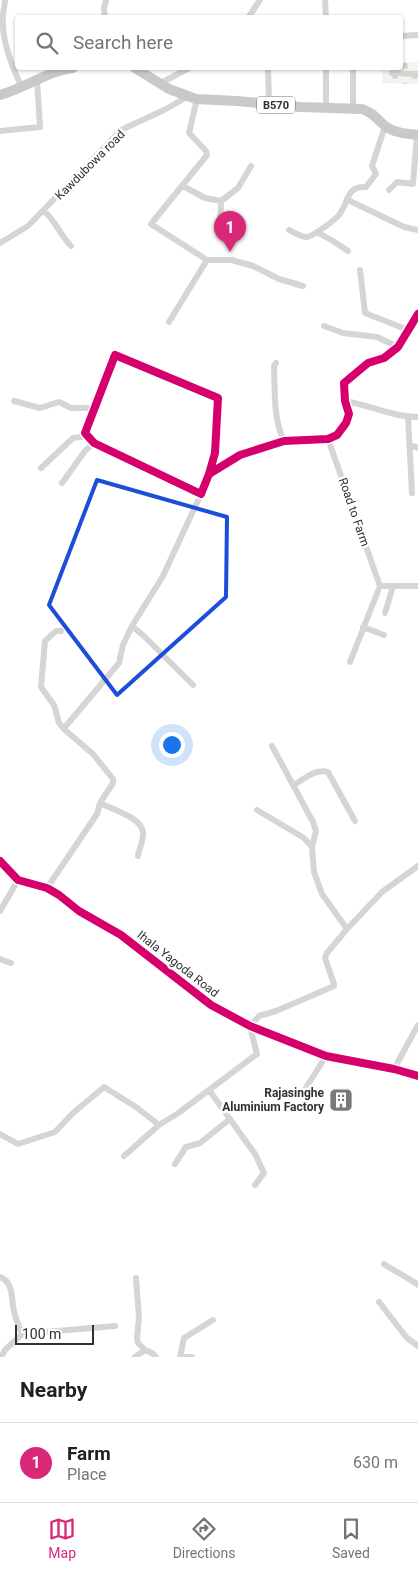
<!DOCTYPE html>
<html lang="en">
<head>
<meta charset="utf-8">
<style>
	:root { --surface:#fff; --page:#f6f6f6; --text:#202124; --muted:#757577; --line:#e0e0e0; --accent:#db2777 }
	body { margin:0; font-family:Roboto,sans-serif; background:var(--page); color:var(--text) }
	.scale { position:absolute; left:15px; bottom:12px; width:79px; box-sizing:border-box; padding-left:5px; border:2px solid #313131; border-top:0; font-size:14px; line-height:18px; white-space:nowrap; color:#313131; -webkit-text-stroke:4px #fff; paint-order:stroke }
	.you { position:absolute; left:171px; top:744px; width:18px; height:18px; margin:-12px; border:4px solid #fff; border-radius:50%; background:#1a73e8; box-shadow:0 0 0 8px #1a73e833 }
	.badge { display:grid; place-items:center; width:32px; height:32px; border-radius:50%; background:var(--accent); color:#fff; font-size:16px; font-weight:700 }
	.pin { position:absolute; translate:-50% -41px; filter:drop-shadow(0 1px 2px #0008) }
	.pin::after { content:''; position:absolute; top:26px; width:18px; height:15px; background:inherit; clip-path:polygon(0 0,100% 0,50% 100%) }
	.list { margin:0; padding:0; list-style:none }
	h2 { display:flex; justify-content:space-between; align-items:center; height:65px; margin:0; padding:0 20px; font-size:21px }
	h2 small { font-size:16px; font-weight:400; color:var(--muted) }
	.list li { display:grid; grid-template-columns:32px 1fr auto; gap:15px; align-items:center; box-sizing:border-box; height:80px; padding:0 20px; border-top:1px solid var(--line) }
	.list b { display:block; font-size:19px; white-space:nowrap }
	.list p { margin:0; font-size:16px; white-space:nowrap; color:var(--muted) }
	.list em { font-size:16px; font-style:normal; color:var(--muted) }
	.icon { flex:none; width:28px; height:28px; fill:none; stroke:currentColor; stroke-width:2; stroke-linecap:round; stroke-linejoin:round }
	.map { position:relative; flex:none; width:418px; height:1357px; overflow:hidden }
	.search { position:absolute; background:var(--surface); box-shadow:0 1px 4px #0004; left:15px; right:15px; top:15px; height:55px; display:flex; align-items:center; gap:12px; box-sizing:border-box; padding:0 18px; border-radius:5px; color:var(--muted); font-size:19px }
	.sheet { height:145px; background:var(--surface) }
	nav { display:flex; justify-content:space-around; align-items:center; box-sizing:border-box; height:70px; border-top:1px solid var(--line); background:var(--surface); font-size:14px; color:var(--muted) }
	nav a { display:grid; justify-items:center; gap:2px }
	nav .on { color:var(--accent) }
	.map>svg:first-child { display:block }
</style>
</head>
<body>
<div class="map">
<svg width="418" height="1357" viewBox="0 0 418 1357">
	<defs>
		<pattern id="cemetery-stones" width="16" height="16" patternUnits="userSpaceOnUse" patternTransform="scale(1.25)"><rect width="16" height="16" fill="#f2f5ed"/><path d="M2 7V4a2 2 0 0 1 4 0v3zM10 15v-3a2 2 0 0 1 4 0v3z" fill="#d0d2cc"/></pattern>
	</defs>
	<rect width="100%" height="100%" fill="#fff"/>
	<path fill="url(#cemetery-stones)" d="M401 62H418V84L382 83V68H400Z"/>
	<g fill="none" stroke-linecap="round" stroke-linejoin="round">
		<path stroke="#d5d5d5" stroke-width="6" d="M5 0C5 5 3 10 3 16 1 39 12 67 22 88
			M325 0 326 18
			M105 18 104 9 106 0
			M248 18 260 0
			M400 36 418 35
			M268 68 269 104
			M353 68V108
			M392 73 418 74
			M159 84 189 68
			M326 108V68
			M0 131 40 127 37 80
			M183 186 205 198 221 201 238 188 251 166
			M389 190 397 182 413 184 417 135
			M350 201 404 227 418 230
			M44 211C56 221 60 235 71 246
			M289 230C295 233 301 237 307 237 312 237 335 220 339 215 349 203 345 186 366 187L376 174 372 166 385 126
			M317 232 333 241 348 251
			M220 235 221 201
			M0 243 28 226 121 130 164 110 187 97
			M207 260H232L253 266 279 279 303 286
			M360 270 365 313 408 330
			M169 322 207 260 151 224 207 155 206 151 189 133 197 99
			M324 326 343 333 377 337 398 347
			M276 363 274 366C275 390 273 419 284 441
			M14 401 40 408 59 402 71 408H88L93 410
			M345 401C369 405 393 417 418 417
			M408 417 412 493
			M328 439 380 586
			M410 445 418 448
			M41 468 73 438 87 436
			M209 474 215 453 218 398 115 355 85 433 94 443 201 494 209 474 240 455 284 441 328 439 337 435 346 423 349 414 345 401 344 383 368 363 384 358 398 347 418 314
			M62 483 85 451 94 443
			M380 586H418
			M385 613 393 586
			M132 626 145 637 193 685
			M363 627 384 635
			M61 631H56L45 641 41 687 54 705 59 723 65 730
			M350 662 380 586
			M272 746 313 822 316 831 312 847
			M294 785C304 779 316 768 328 772L355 821
			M100 803C112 809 142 818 143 832 144 839 139 849 138 856
			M257 810 304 838 312 847 314 872 322 894 347 929
			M0 861 18 880 47 888 97 814 100 803 113 783V779L93 754 65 730V727L119 663 123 645 132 626 163 576 201 494
			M0 911 18 880
			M0 959 11 963
			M394 1069 418 1025
			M209 1090 255 1154 264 1173 255 1185
			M302 1094 326 1056
			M0 1134 18 1144 55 1132 73 1113 104 1087 136 1107 159 1125
			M124 1156 159 1125 177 1114 257 1054 250 1026 259 1016 276 1011 334 986V984L325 958 327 953 347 929 382 892 418 866
			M175 1164 186 1147 200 1143 230 1119
			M384 1264C396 1272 407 1277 418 1285
			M0 1277C14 1282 11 1299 14 1311 16 1319 19 1327 22 1334L5 1350 1 1357
			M136 1278 139 1318 137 1338 138 1343 145 1350
			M379 1302 407 1338 418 1346
			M22 1334 115 1326
			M135 1357 145 1350 152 1353 156 1357
			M180 1357 184 1338 213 1320
			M185 1357H192"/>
		<path stroke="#cfcfcf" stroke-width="9" d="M47 888 59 895 79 911 121 935 211 1005 250 1026 326 1056 394 1069 418 1076"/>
		<path stroke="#c9c9c9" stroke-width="10" d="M135 68 169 89 196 99 237 101 300 107 362 109C372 112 376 118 384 125 393 133 407 134 418 135
			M0 95C26 88 47 71 73 68"/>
		<g stroke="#fff" stroke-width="11">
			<path id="cycleway" d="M209 474 215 453 218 398 115 355 85 433 94 443 201 494 209 474 240 455 284 441 328 439 337 435 346 423 349 414 345 401 344 383 368 363 384 358 398 347 418 314
				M0 861 18 880 47 888 59 895 79 911 121 935 211 1005 250 1026 326 1056 394 1069 418 1076"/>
		</g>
		<use href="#cycleway" stroke="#d6006c" stroke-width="8"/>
	</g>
	<path fill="none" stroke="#1d4ed8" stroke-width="4" stroke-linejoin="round" d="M97 480 227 517 226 597 117 695 49 605Z"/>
	<defs>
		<g id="building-square" transform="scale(1.25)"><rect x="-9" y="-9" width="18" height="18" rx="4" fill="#797979" stroke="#fff"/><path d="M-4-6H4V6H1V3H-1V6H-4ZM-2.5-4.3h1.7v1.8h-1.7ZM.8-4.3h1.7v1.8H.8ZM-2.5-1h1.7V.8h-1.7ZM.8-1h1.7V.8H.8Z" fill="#fff"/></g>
	</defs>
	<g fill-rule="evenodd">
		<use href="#building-square" x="341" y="1100"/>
	</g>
	<g text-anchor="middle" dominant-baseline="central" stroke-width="5" stroke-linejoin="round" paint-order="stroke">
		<rect fill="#fff" stroke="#6f6f6f" stroke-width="1" x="257" y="96.5" width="38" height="17" rx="4"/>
		<g font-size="11" font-weight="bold" fill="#313131">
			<text x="276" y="105">B570</text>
		</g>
		<g font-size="12" fill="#313131" stroke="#fff">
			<text transform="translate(90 165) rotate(-45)">Kawdubowa road</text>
			<text transform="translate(354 512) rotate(71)">Road to Farm</text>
			<text transform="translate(178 964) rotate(38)">Ihala Yagoda Road</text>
		</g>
		<g font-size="12" font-weight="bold" fill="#313131" stroke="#fff" text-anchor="end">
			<text x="324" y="1093">Rajasinghe<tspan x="324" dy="14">Aluminium Factory</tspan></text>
		</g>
	</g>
</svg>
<div class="scale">100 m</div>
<div class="you"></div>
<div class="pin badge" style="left:230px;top:252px">1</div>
<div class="search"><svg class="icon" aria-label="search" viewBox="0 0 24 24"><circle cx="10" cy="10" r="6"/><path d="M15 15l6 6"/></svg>Search here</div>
</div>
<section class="sheet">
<h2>Nearby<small></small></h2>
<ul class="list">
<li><span class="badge">1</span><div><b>Farm</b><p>Place</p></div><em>630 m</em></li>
</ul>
</section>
<nav>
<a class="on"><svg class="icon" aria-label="map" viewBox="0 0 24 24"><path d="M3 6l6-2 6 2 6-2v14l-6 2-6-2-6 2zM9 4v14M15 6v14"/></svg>Map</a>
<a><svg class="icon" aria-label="directions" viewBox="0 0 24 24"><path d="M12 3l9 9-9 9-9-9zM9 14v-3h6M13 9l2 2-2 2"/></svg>Directions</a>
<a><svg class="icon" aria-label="saved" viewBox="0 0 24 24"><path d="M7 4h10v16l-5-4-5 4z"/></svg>Saved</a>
</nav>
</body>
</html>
